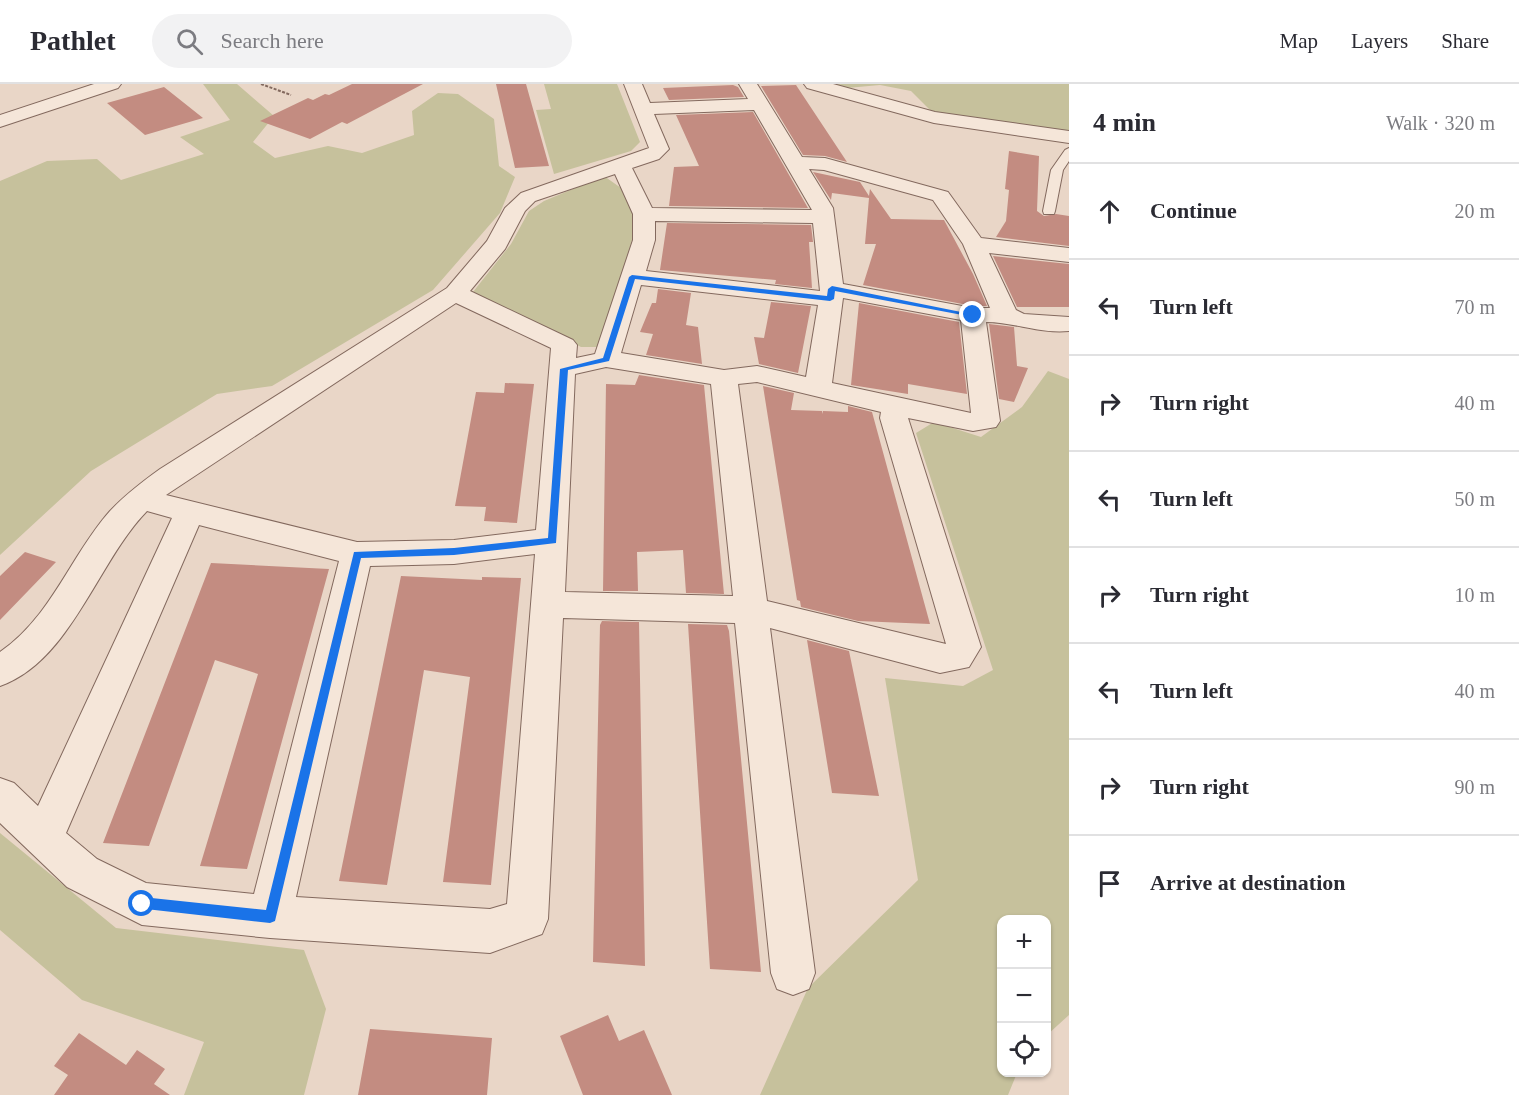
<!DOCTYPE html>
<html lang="en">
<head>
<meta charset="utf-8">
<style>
	:root { --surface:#fff; --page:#f2f2f3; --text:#2b2b33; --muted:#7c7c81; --line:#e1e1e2 }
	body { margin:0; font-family:"Times New Roman",serif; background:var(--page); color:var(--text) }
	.controls { position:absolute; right:18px; bottom:18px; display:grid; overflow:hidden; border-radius:12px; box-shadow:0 2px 4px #0004 }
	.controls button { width:54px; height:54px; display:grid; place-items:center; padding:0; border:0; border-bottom:2px solid var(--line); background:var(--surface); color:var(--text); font:30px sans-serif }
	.stop { position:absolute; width:18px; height:18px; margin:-14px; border:4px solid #1a73e8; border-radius:50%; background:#fff }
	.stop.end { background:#1a73e8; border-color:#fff; box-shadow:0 2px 6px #0008 }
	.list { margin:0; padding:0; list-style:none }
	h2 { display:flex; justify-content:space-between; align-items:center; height:78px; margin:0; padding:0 24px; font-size:26px }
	h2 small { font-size:20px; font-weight:400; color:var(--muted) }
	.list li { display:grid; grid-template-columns:39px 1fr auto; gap:18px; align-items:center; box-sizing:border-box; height:96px; padding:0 24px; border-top:2px solid var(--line) }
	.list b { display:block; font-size:22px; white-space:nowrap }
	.list em { font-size:20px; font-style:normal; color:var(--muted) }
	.icon { flex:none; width:33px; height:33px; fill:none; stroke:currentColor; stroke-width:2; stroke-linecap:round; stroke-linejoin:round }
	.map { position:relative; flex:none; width:1069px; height:1011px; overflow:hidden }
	header { display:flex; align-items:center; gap:36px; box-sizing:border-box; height:84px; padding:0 30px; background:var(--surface); border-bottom:2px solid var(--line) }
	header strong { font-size:28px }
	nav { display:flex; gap:33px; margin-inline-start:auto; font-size:21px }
	.search { width:420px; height:54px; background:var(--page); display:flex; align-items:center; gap:15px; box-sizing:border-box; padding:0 21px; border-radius:33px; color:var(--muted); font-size:22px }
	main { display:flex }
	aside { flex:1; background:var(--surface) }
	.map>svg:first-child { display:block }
</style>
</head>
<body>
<header>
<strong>Pathlet</strong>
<div class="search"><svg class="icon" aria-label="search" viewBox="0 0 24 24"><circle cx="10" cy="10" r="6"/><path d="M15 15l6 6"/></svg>Search here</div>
<nav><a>Map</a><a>Layers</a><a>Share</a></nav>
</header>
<main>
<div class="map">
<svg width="1069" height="1011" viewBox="0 0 1069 1011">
	<rect width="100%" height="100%" fill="#e9d6c7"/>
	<path fill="#c6c19c" d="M203 0H237L274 32 253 58 275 74 328 62 362 69 414 51 412 27 438 9 458 10 494 35 499 82 515 93 500 129 433 206 272 302 217 310 91 387 0 471V97L47 77 97 75 121 96 204 70 180 53 230 36Z
		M544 0H617L640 58 631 67 554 90 536 26 551 25Z
		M822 0H1069V49L933 29 911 7 880 1 836 5Z
		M604 92 621 104 638 138 598 263H581L473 208 511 160 529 127 544 117Z
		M1048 287 1069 295V931L1047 951 1046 836H1002V988L1017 989 1008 1011H760L808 904 918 796 885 594 963 602 993 586 916 349 934 338 981 353 1022 323Z
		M0 749 116 844 304 866 326 925 304 1011H184L204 958 82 916 0 846Z"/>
	<path fill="#c38c81" d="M352 0H423L347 40 342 38 310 55 260 37 308 14 313 16 325 10 329 11Z
		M496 0H526L549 82 515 84Z
		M733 1 738 3 744 13 669 16 663 4Z
		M796 1 847 78 825 72 803 71 761 2Z
		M164 3 203 34 145 51 107 19Z
		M753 28 808 124 669 122 674 83 699 82 676 31Z
		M1009 67 1039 72 1037 127 1044 132 1056 130 1069 132V162L996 153 1006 137 1009 106 1005 105Z
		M813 88 860 98 869 112 870 105 891 135 944 136 973 190 987 222H973L863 201 876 160H865L869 114 832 109 831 116Z
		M667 139 811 141 813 158H809L812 204 775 200 776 196 660 186Z
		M993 172 1069 180V223H1017Z
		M658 205 691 209 686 241 698 243 702 280 646 271 653 250 640 248 652 219H656Z
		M771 218 811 222 798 289 759 280 754 253 764 254Z
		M859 219 959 238 967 310 908 300V310L851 301Z
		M989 240 1014 243 1017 282 1028 284 1014 318 999 315Z
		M639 291 704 301 724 510 686 509 683 466 637 468 638 507H603L606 300 635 301Z
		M505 299 534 300 517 439 484 437 486 423 455 422 476 308 504 309Z
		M763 302 794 309 791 326 822 327V330L823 327 848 328V322L872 328 930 540 858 537 801 523 800 517 797 516Z
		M25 468 56 478 0 536V492Z
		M211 479 329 485 247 785 200 782 258 590 215 576 149 762 103 759Z
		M401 492 482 496V493L521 494 491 801 443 798 470 593 424 586 387 801 339 797Z
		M602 537 639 538 645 882 593 878 600 541Z
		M688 540 727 541 729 547 761 888 710 885Z
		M807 556 849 567 879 712 832 709Z
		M608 931 619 957 644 946 672 1011H583L560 952Z
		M370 945 492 954 487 1011H358Z
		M79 949 126 981 137 966 165 985 154 1000 170 1011H54L68 991 54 982Z"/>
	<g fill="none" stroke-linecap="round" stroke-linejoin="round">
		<g stroke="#83695e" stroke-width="2">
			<path id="lane" d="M1069 64V77L1063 86 1055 127 1054 130H1044L1043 127 1051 86 1065 66Z"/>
		</g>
		<g stroke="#83695e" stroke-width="2">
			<path id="street" d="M94 0H121L118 4 0 43V31Z
				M624 0H642L650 19 748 15 739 0H757L802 73 825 74 948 108 981 154 1069 164V178L989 169 1016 226 1024 230 1069 233V247C1040 250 1014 238 986 238L1000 337 996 343 973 347 908 334 981 563 969 583 940 589 770 544 815 889 809 905 793 911 777 905 771 889 735 539 563 534 548 835 542 850 490 869 270 854 142 841 67 803 0 739V694L14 699 38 722 172 434 147 427C97 478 71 577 0 602V568C52 532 70 472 110 427 125 411 142 398 160 385L447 204 487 157 505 124 521 109 649 64ZM754 26 812 126 652 124 632 84 659 75 669 65 654 30ZM809 85 824 86 933 116 963 160 990 224H973L843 200 833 124ZM615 90 633 130V156L595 270 576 274 577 261 573 256 470 207 505 165 525 127 535 117ZM655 137 813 139 820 207 646 187 655 156ZM641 201 818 221 806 293 757 282 724 286 621 269ZM843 214 961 236 971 329 832 299ZM456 219 551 264 536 446 454 456 357 458 166 411ZM606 283 711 300 733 512 565 508 575 290ZM757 298 881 328 880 334 946 560 767 517 738 300ZM199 441 339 477 254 810 146 799 97 775 66 749ZM535 470 507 820 490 825 296 813 370 482 454 480Z
				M804 0H833L935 28 1069 47V59L934 39 807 4Z"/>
		</g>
		<path stroke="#83695e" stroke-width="2" stroke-dasharray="3 1.5" stroke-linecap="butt" d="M261 0 291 11"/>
		<use href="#lane" fill="#f5e6d9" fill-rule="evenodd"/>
		<use href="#street" fill="#f5e6d9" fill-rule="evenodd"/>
	</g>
	<path fill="#1a73e8" d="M632 191 827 212 828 205 832 202 976 231 973 233 835 207 834 215 830 217 635 195 609 277 568 286 556 459 454 471 361 474 275 837 270 839 137 824V815L142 813 266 826 354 468 454 464 548 454 560 285 603 274 629 193Z"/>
</svg>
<div class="controls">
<button>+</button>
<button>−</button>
<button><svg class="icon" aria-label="locate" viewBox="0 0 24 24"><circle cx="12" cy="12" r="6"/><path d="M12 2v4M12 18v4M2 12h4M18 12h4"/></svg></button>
</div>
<div class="stop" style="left:142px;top:820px"></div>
<div class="stop end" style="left:973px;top:231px"></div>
</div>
<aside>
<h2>4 min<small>Walk · 320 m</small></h2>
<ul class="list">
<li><svg class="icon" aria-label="ahead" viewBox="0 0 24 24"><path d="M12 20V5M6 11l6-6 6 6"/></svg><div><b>Continue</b></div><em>20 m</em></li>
<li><svg class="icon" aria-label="left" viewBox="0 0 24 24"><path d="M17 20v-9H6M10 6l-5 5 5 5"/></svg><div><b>Turn left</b></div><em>70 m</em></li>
<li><svg class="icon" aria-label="right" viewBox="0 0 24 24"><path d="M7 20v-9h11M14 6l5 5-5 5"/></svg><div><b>Turn right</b></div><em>40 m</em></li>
<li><svg class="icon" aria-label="left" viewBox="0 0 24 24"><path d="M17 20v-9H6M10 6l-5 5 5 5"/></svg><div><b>Turn left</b></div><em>50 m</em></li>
<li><svg class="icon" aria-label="right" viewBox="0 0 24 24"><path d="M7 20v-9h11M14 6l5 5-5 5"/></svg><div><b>Turn right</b></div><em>10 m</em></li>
<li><svg class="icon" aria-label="left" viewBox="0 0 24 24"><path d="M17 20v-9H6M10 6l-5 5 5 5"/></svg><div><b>Turn left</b></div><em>40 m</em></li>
<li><svg class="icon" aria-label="right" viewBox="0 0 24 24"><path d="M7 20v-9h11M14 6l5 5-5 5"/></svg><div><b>Turn right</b></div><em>90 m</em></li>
<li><svg class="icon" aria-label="arrive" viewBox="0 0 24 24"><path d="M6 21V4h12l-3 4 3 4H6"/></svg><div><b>Arrive at destination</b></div></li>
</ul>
</aside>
</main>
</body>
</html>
